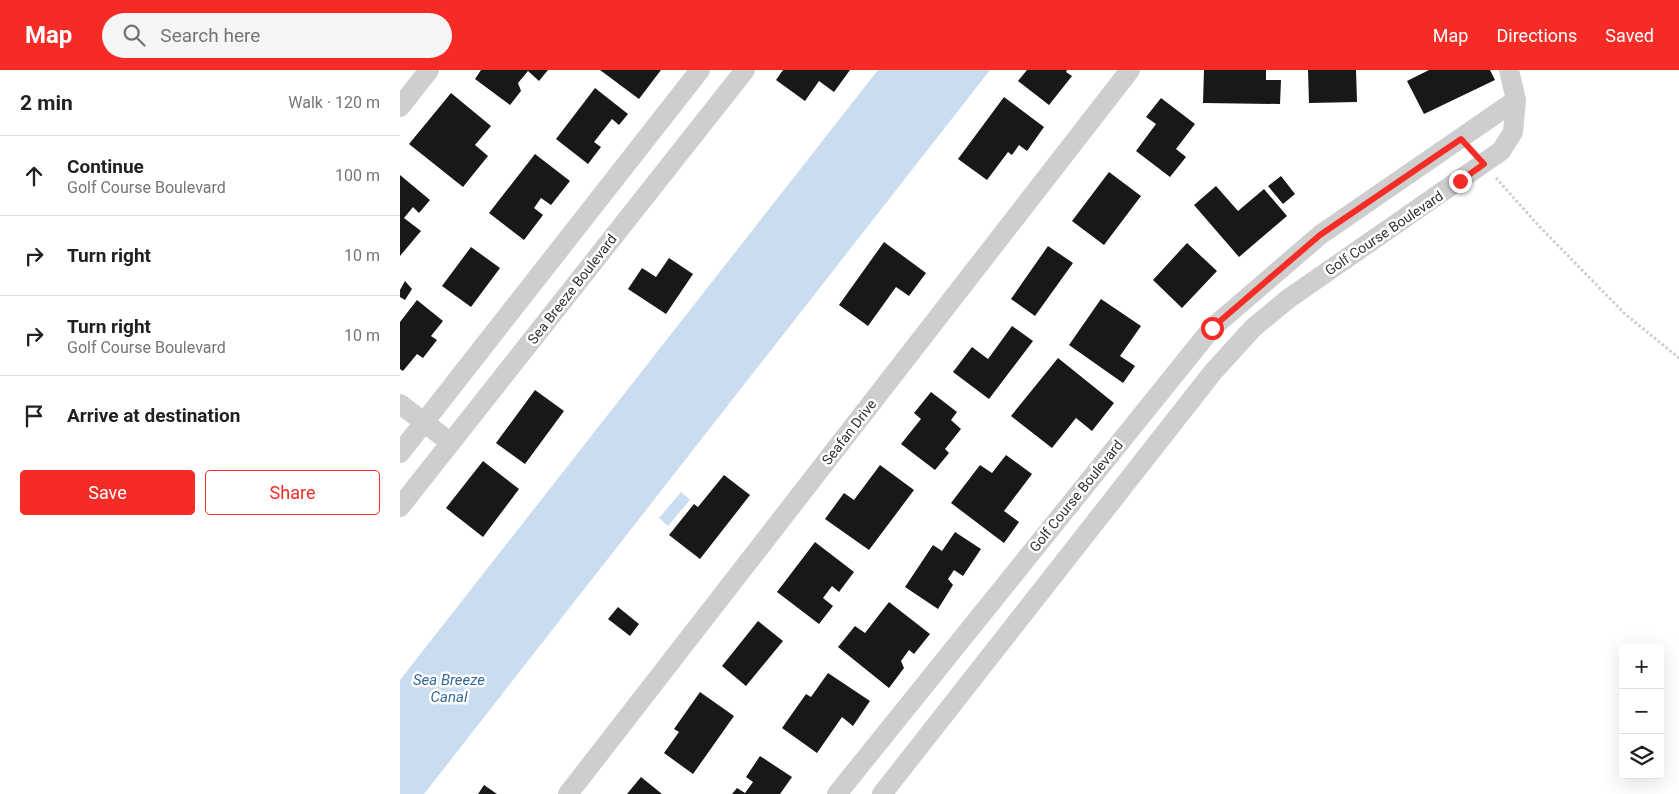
<!DOCTYPE html>
<html lang="en">
<head>
<meta charset="utf-8">
<style>
	:root { --surface:#fff; --page:#f6f6f6; --text:#202124; --muted:#757577; --line:#e0e0e0; --accent:#f52c26 }
	body { margin:0; font-family:Roboto,sans-serif; background:var(--page); color:var(--text) }
	.controls { position:absolute; right:15px; bottom:15px; display:grid; overflow:hidden; border-radius:5px; box-shadow:0 5px 20px #0002 }
	.controls button { width:45px; height:45px; display:grid; place-items:center; padding:0; border:0; border-bottom:1px solid var(--line); background:var(--surface); color:var(--text); font:25px sans-serif }
	.stop { position:absolute; width:15px; height:15px; margin:-11px; border:4px solid #f52c26; border-radius:50%; background:#fff }
	.stop.end { background:#f52c26; border-color:#fff; box-shadow:0 1px 5px #0008 }
	.list { margin:0; padding:0; list-style:none }
	h2 { display:flex; justify-content:space-between; align-items:center; height:65px; margin:0; padding:0 20px; font-size:21px }
	h2 small { font-size:16px; font-weight:400; color:var(--muted) }
	.list li { display:grid; grid-template-columns:32px 1fr auto; gap:15px; align-items:center; box-sizing:border-box; height:80px; padding:0 20px; border-top:1px solid var(--line) }
	.list b { display:block; font-size:19px; white-space:nowrap }
	.list p { margin:0; font-size:16px; white-space:nowrap; color:var(--muted) }
	.list em { font-size:16px; font-style:normal; color:var(--muted) }
	.actions { display:flex; gap:10px; padding:15px 20px }
	.actions a { flex:1; padding:11px 0; border:1px solid var(--accent); border-radius:5px; text-align:center; font-size:18px; color:var(--accent) }
	.actions .main { background:var(--accent); color:#fff }
	.icon { flex:none; width:28px; height:28px; fill:none; stroke:currentColor; stroke-width:2; stroke-linecap:round; stroke-linejoin:round }
	.map { position:relative; flex:none; width:1279px; height:724px; overflow:hidden }
	header { display:flex; align-items:center; gap:30px; box-sizing:border-box; height:70px; padding:0 25px; background:var(--accent); color:#fff }
	header strong { font-size:24px }
	nav { display:flex; gap:28px; margin-inline-start:auto; font-size:18px }
	.search { width:350px; height:45px; background:var(--page); display:flex; align-items:center; gap:12px; box-sizing:border-box; padding:0 18px; border-radius:28px; color:var(--muted); font-size:19px }
	main { display:flex }
	aside { flex:1; background:var(--surface) }
	.map>svg:first-child { display:block }
</style>
</head>
<body>
<header>
<strong>Map</strong>
<div class="search"><svg class="icon" aria-label="search" viewBox="0 0 24 24"><circle cx="10" cy="10" r="6"/><path d="M15 15l6 6"/></svg>Search here</div>
<nav><a>Map</a><a>Directions</a><a>Saved</a></nav>
</header>
<main>
<aside>
<h2>2 min<small>Walk · 120 m</small></h2>
<ul class="list">
<li><svg class="icon" aria-label="ahead" viewBox="0 0 24 24"><path d="M12 20V5M6 11l6-6 6 6"/></svg><div><b>Continue</b><p>Golf Course Boulevard</p></div><em>100 m</em></li>
<li><svg class="icon" aria-label="right" viewBox="0 0 24 24"><path d="M7 20v-9h11M14 6l5 5-5 5"/></svg><div><b>Turn right</b></div><em>10 m</em></li>
<li><svg class="icon" aria-label="right" viewBox="0 0 24 24"><path d="M7 20v-9h11M14 6l5 5-5 5"/></svg><div><b>Turn right</b><p>Golf Course Boulevard</p></div><em>10 m</em></li>
<li><svg class="icon" aria-label="arrive" viewBox="0 0 24 24"><path d="M6 21V4h12l-3 4 3 4H6"/></svg><div><b>Arrive at destination</b></div></li>
</ul>
<div class="actions"><a class="main">Save</a><a>Share</a></div>
</aside>
<div class="map">
<svg width="1279" height="724" viewBox="0 0 1279 724">
	<rect width="100%" height="100%" fill="#fff"/>
	<path fill="#c9dcf0" d="M478 0H590L24 724H0V610Z
		M281 422 290 430 268 456 259 448Z"/>
	<path fill="#181818" d="M81 0H148L139 11 128 1 118 13 121 21 110 35 75 9Z
		M200 0H261L239 29Z
		M383 0H450L434 22 419 11 405 31 376 10Z
		M627 0H667L666 2 672 6 649 35 618 11Z
		M804 0H866V10H881L880 34 803 33Z
		M908 0H956L957 32 909 33Z
		M1029 0H1090L1095 10 1024 44 1007 11Z
		M195 18 228 44 219 55 212 49 194 72 201 77 188 94 156 69Z
		M51 23 91 56 75 75 88 86 63 117 9 74Z
		M604 27 644 57 627 81 619 75 612 85 608 82 587 110 558 89Z
		M761 28 795 54 776 79 786 87 770 107 736 81 756 54 746 47Z
		M135 84 170 111 151 135 141 128 134 138 143 145 124 170 89 143Z
		M709 102 741 126 704 175 672 151Z
		M0 105 30 130 19 143 13 137 4 148 21 161 0 186Z
		M881 106 895 124 883 134 868 116Z
		M816 116 838 141 864 119 887 146 839 187 794 135Z
		M484 172 526 203 509 226 496 217 468 256 439 235Z
		M787 173 817 201 782 238 753 210Z
		M648 176 673 193 635 246 611 229Z
		M71 177 100 198 71 237 42 216Z
		M269 188 293 204 266 244 228 219 242 198 256 207Z
		M5 211 12 219 5 230 0 227V220Z
		M701 229 741 256 720 286 735 296 723 313 669 275Z
		M17 230 43 251 31 266 37 270 23 288 17 284 3 301 0 299V252Z
		M612 256 633 271 589 329 553 302 572 277 588 289Z
		M658 288 714 333 692 361 676 348 652 378 611 346Z
		M135 320 164 341 125 394 96 373Z
		M531 322 557 342 551 350 561 359 545 379 549 383 535 400 501 374 521 349 514 343Z
		M606 385 632 404 604 441 619 452 604 473 551 433 580 395 592 403Z
		M83 391 119 419 83 467 46 438Z
		M480 395 514 420 469 480 425 449 444 423 454 430Z
		M324 405 350 425 300 489 269 465 294 434 298 437Z
		M555 462 581 479 563 506 554 500 548 509 553 515 538 539 505 517 533 475 542 481Z
		M415 472 454 502 439 522 432 516 423 528 433 536 419 554 377 522Z
		M489 532 530 564 514 584 509 580 501 591 504 598 489 618 438 577 455 556 465 563Z
		M218 537 239 554 230 566 208 549Z
		M358 551 383 571 346 616 322 596Z
		M428 603 470 631 453 656 442 647 417 683 382 658 406 624 411 627Z
		M300 622 334 646 293 704 264 683 279 662 274 659Z
		M360 686 392 707 380 724H332L337 718 345 723 353 712 346 707Z
		M241 707 262 724H227Z
		M84 715 97 724H78Z"/>
	<g fill="none" stroke-linecap="round" stroke-linejoin="round">
		<path stroke="#cecece" stroke-width="3" stroke-dasharray="2.5 2.5" stroke-linecap="butt" d="M1096 108 1138 155 1225 244 1279 288"/>
		<path stroke="#cecece" stroke-width="20" d="M0 37 29 0
			M0 334 51 373
			M0 383 300 0
			M0 437 345 0
			M168 724 730 0
			M437 724 812 258 920 165 1116 30
			M482 724 813 302 853 258 888 229 1101 81 1113 62 1116 30 1109 0"/>
	</g>
	<g fill="none" stroke-linecap="round" stroke-linejoin="round">
		<path stroke="#f52c26" stroke-width="6" d="M812 258 920 165 1061 69 1084 94 1060 111"/>
	</g>
	<g text-anchor="middle" dominant-baseline="central" stroke-width="5" stroke-linejoin="round" paint-order="stroke">
		<g font-size="14" fill="#313131" stroke="#fff">
			<text transform="translate(984 163) rotate(-34)">Golf Course Boulevard</text>
			<text transform="translate(172 219) rotate(-52)">Sea Breeze Boulevard</text>
			<text transform="translate(449 362) rotate(-52)">Seafan Drive</text>
			<text transform="translate(676 426) rotate(-51)">Golf Course Boulevard</text>
		</g>
		<g font-size="15" font-style="italic" fill="#36699b" stroke="#fff">
			<text x="49" y="610">Sea Breeze<tspan x="49" dy="17">Canal</tspan></text>
		</g>
	</g>
</svg>
<div class="controls">
<button>+</button>
<button>−</button>
<button><svg class="icon" aria-label="layers" viewBox="0 0 24 24"><path d="M12 4l9 5-9 5-9-5zM3 14l9 5 9-5"/></svg></button>
</div>
<div class="stop" style="left:812px;top:258px"></div>
<div class="stop end" style="left:1060px;top:111px"></div>
</div>
</main>
</body>
</html>
